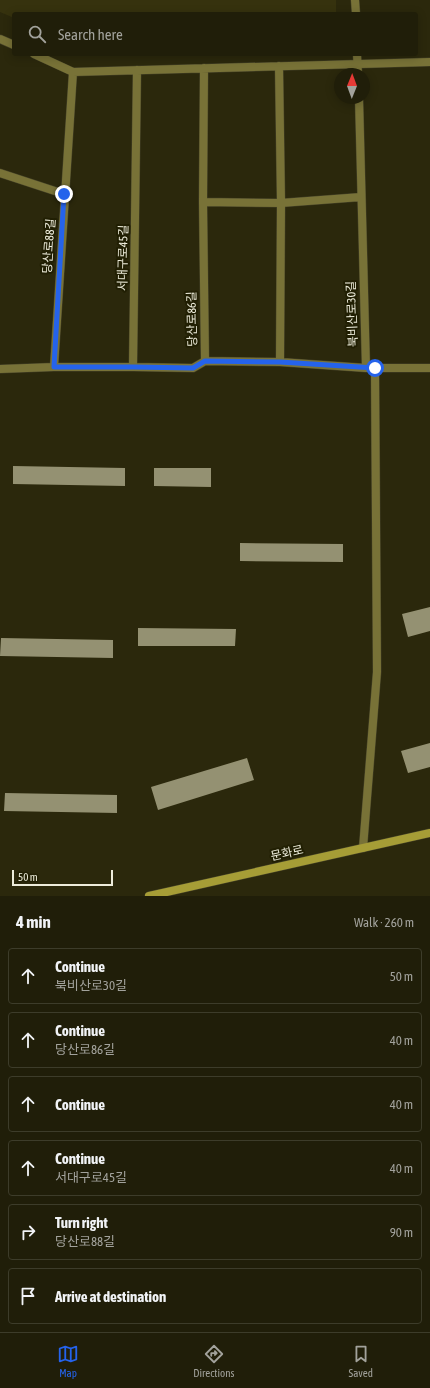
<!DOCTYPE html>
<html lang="en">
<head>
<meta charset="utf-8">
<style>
	:root { --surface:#201e09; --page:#282712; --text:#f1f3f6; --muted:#a2a29c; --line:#3d3c2a; --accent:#2563eb }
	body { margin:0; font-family:"Asap Condensed","Noto Sans KR",sans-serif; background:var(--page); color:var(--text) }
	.compass { position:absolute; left:334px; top:68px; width:36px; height:36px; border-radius:50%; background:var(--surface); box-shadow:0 2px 10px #0003; rotate:1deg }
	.scale { position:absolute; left:12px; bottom:10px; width:101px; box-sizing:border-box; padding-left:4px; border:2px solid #edecdb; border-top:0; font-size:11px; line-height:14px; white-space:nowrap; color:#edecdb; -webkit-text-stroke:3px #211f03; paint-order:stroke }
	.stop { position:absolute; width:12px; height:12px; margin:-9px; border:3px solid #2563eb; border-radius:50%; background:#fff }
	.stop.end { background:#2563eb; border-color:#fff; box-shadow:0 1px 4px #0008 }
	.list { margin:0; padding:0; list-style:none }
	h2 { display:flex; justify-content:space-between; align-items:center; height:52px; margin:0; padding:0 16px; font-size:17px }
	h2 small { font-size:13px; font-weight:400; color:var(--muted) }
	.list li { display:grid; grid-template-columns:26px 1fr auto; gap:12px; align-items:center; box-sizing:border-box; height:56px; margin:0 8px 8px; padding:0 8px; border:1px solid var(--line); border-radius:4px }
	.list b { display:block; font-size:15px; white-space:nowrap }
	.list p { margin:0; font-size:13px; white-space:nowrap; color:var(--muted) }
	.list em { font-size:13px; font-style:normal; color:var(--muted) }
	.icon { flex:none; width:22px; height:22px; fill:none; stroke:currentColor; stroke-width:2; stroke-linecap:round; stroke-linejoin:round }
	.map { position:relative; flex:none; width:430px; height:896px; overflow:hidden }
	.search { position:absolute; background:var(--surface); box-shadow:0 2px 10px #0003; left:12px; right:12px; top:12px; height:44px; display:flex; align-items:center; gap:10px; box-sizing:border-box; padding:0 14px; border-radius:4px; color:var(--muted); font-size:15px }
	.sheet { height:436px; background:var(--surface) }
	nav { display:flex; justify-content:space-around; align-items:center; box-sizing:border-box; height:56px; border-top:1px solid var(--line); background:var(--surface); font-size:11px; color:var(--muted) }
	nav a { display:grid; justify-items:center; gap:2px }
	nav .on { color:var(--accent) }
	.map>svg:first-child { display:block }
</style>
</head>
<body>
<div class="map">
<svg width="430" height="896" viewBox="0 0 430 896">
	<rect width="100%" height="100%" fill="#2b280c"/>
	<path fill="#36320e" d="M0 0H336V14H14V18L0 12Z"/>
	<path fill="#949172" d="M13 466 125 468V486L13 484Z
		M154 468H211V487L154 486Z
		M240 543 343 544V562L240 561Z
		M430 607V631L408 637 402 614Z
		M138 628 236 629 235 646H138Z
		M1 638 113 640V658L0 656Z
		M430 743V767L408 773 401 751Z
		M247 758 254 780 158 810 151 787Z
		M5 793 117 795V813L4 811Z"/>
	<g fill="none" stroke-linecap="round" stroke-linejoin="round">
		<g stroke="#464329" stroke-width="9">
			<path id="street" d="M355 0 356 14
				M0 39 14 45
				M34 54 73 72 430 62
				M357 54 358 74
				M279 66 281 203 280 362
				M204 68 203 202 205 361
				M359 98 366 368
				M0 173 64 194
				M203 202 281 203 361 197
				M205 361 280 362 366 368H430
				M54 367H133L193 368 205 361
				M133 367 137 70
				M0 369 54 367 73 72
				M363 848 377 672 375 368"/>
		</g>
		<g stroke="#464329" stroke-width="9">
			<path id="secondary" d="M149 896 430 833"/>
		</g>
		<use href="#street" stroke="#787237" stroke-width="8"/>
		<use href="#secondary" stroke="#a69d36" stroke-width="8"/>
	</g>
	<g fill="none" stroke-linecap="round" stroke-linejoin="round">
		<path stroke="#2563eb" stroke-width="5" d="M64 194 54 367H133L193 368 205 361 280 362 375 368"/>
	</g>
	<g text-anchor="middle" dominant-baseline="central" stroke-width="4" stroke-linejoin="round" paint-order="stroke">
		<g font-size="12" fill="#edecdb" stroke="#211f03">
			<text transform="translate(49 246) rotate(-86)">당산로88길</text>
			<text transform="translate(123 258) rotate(-89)">서대구로45길</text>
			<text transform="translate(352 314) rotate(-92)">북비산로30길</text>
			<text transform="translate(192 319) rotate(-91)">당산로86길</text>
			<text transform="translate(287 853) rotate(-13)">문화로</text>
		</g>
	</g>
</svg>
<svg class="compass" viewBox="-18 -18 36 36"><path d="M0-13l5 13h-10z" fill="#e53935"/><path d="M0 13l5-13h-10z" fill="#a2a29c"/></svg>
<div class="scale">50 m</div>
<div class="stop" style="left:375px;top:368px"></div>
<div class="stop end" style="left:64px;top:194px"></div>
<div class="search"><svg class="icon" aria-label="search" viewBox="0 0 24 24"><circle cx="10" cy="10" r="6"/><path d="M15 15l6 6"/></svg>Search here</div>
</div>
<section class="sheet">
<h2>4 min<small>Walk · 260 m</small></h2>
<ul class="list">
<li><svg class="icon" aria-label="ahead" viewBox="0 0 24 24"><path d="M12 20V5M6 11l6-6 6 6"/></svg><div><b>Continue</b><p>북비산로30길</p></div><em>50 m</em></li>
<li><svg class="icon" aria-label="ahead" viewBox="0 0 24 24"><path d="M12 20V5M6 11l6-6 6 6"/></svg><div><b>Continue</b><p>당산로86길</p></div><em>40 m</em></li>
<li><svg class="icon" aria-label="ahead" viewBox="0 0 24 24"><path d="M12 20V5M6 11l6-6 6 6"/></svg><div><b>Continue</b></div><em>40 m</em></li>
<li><svg class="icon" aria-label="ahead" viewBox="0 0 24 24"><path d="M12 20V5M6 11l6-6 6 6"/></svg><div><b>Continue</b><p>서대구로45길</p></div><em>40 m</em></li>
<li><svg class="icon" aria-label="right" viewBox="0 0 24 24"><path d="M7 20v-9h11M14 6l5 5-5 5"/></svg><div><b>Turn right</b><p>당산로88길</p></div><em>90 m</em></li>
<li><svg class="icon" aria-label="arrive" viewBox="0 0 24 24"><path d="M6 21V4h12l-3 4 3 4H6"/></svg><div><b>Arrive at destination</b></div></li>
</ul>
</section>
<nav>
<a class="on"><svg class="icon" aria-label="map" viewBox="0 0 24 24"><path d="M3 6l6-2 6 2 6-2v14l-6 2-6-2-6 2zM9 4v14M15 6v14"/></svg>Map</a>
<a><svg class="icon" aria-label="directions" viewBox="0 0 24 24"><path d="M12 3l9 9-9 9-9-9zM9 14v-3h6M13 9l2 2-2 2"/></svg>Directions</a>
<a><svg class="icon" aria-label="saved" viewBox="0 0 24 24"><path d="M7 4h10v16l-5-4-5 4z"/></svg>Saved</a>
</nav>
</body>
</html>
